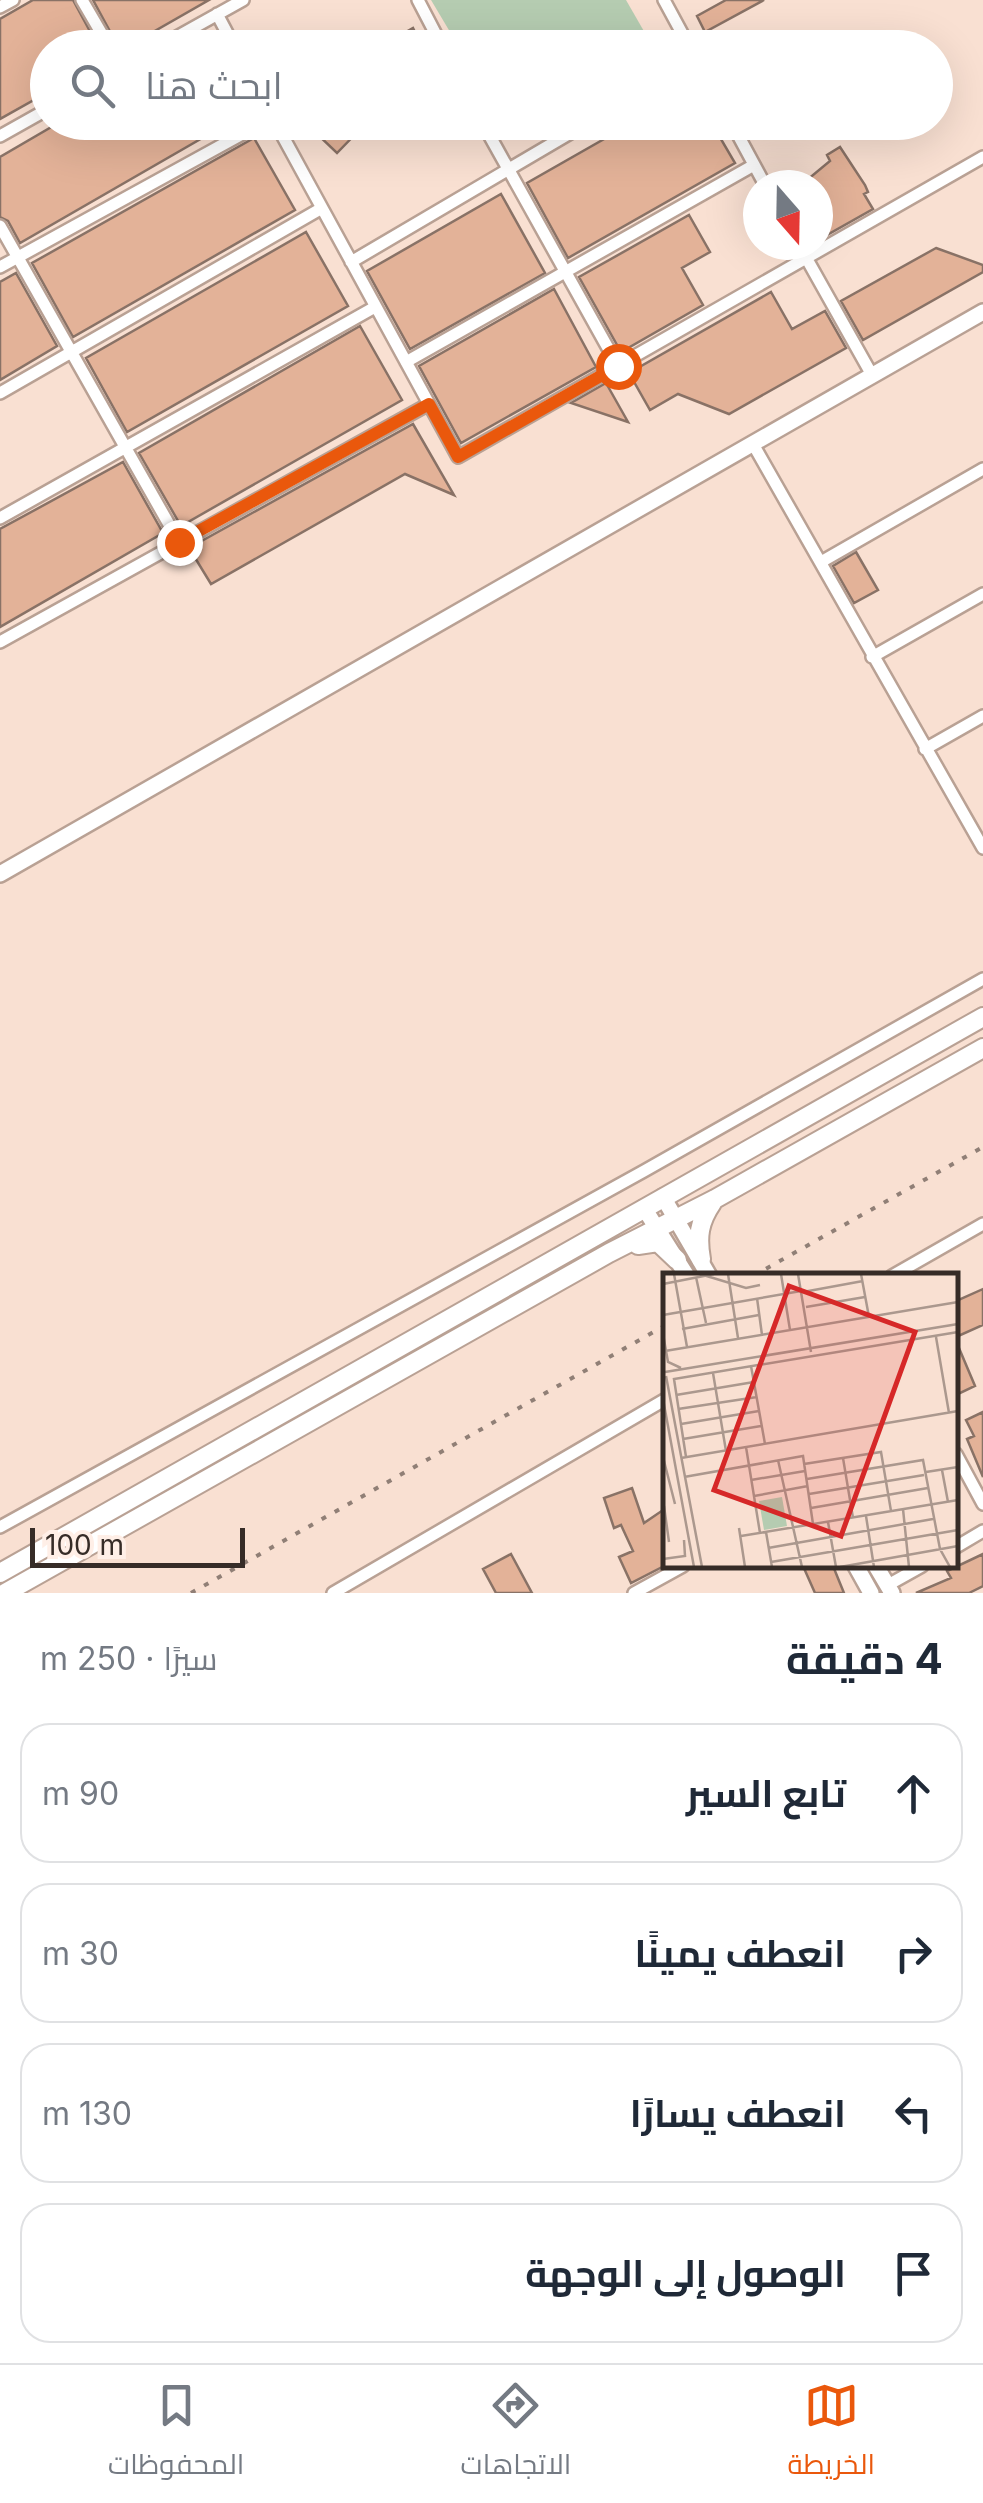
<!DOCTYPE html>
<html lang="ar">
<head>
<meta charset="utf-8">
<style>
	:root { --surface:#fff; --page:#f6f6f7; --text:#1f2937; --muted:#747a83; --line:#e0e1e3; --accent:#ea580c }
	body { margin:0; font-family:Inter,Cairo,sans-serif; background:var(--page); color:var(--text); direction:rtl }
	.compass { position:absolute; left:743px; top:170px; width:90px; height:90px; border-radius:50%; background:var(--surface); box-shadow:0 10px 40px #0002; rotate:160deg }
	.scale { position:absolute; left:30px; bottom:25px; width:215px; box-sizing:border-box; padding-left:10px; border:5px solid #362c27; border-top:0; font-size:28px; line-height:35px; white-space:nowrap; color:#362c27; -webkit-text-stroke:8px #ffefe7; paint-order:stroke }
	.stop { position:absolute; width:30px; height:30px; margin:-22px; border:8px solid #ea580c; border-radius:50%; background:#fff }
	.stop.end { background:#ea580c; border-color:#fff; box-shadow:0 2px 10px #0008 }
	.list { margin:0; padding:0; list-style:none }
	h2 { display:flex; justify-content:space-between; align-items:center; height:130px; margin:0; padding:0 40px; font-size:42px }
	h2 small { font-size:32px; font-weight:400; color:var(--muted) }
	.list li { display:grid; grid-template-columns:65px 1fr auto; gap:30px; align-items:center; box-sizing:border-box; height:140px; margin:0 20px 20px; padding:0 20px; border:2px solid var(--line); border-radius:30px }
	.list b { display:block; font-size:38px; white-space:nowrap }
	.list em { font-size:32px; font-style:normal; color:var(--muted) }
	.icon { flex:none; width:55px; height:55px; fill:none; stroke:currentColor; stroke-width:2; stroke-linecap:round; stroke-linejoin:round }
	.map { position:relative; flex:none; width:983px; height:1593px; overflow:hidden; direction:ltr }
	.search { position:absolute; background:var(--surface); box-shadow:0 10px 40px #0002; left:30px; right:30px; top:30px; height:110px; display:flex; align-items:center; gap:25px; box-sizing:border-box; padding:0 35px; border-radius:55px; color:var(--muted); font-size:38px }
	.sheet { height:770px; background:var(--surface) }
	nav { display:flex; justify-content:space-around; align-items:center; box-sizing:border-box; height:140px; border-top:2px solid var(--line); background:var(--surface); font-size:28px; color:var(--muted) }
	nav a { display:grid; justify-items:center; gap:5px }
	nav .on { color:var(--accent) }
	.map>svg:first-child { display:block }
</style>
</head>
<body>
<div class="map">
<svg width="983" height="1593" viewBox="0 0 983 1593">
	<rect width="100%" height="100%" fill="#f9e0d2"/>
	<path fill="#b5ccb1" d="M431 0H626L649 40 636 48 459 47Z"/>
	<path fill="#e3b298" stroke="#897266" stroke-width="2.5" d="M33 0H73L99 48H48V92L0 119V19Z
		M93 0H209L125 48H119Z
		M726 0H764L705 32 697 16Z
		M413 28 423 48H396L392 40Z
		M60 122H230L20 243 8 221 0 217V157Z
		M326 122H367L337 153 316 133Z
		M634 122H711L735 163 568 258 527 183Z
		M254 138 295 210 73 337 32 263Z
		M840 147 865 185 868 192 864 194 873 209 818 240V185H801L830 161 827 155Z
		M501 194 545 273 410 349 367 271Z
		M689 215 710 252 682 268 703 305 621 352 579 277Z
		M306 232 348 306 127 432 86 358Z
		M936 248 983 265V272L863 340 841 301Z
		M16 273 57 346 0 380V282Z
		M554 289 596 367 461 443 419 366Z
		M771 292 792 329 825 311 846 348 729 414 678 394 650 410 629 373Z
		M360 326 402 400 181 526 139 453Z
		M606 383 628 422 571 403Z
		M413 424 454 495 405 474 211 584 189 548Z
		M123 462 163 533 0 627V529Z
		M856 552 878 590 854 603 833 566Z
		M983 1289V1325L956 1337V1301Z
		M956 1341 975 1386 956 1395Z
		M983 1412V1477L967 1439 974 1436 966 1420Z
		M632 1488 644 1523 666 1508V1565L631 1583 619 1557 633 1551 621 1525 614 1528 604 1498Z
		M511 1554 532 1593H496L483 1569Z
		M983 1554V1586L969 1593H916L951 1578 947 1571Z
		M803 1566H833L844 1593H815Z"/>
	<g fill="none" stroke-linecap="round" stroke-linejoin="round">
		<g stroke="#b9a194" stroke-width="16">
			<path id="street" d="M82 0 110 48
				M418 0 443 48
				M664 0 690 48
				M0 7 13 0
				M217 14 235 48
				M157 48 243 0
				M275 122 458 457 983 157
				M482 122 618 366
				M731 122 765 185
				M0 136 48 109
				M0 226 179 542
				M799 245 872 375
				M351 262 589 122
				M0 267 264 122
				M406 362 754 165
				M0 393 322 208
				M753 444 983 848
				M0 518 375 307
				M821 562 983 469
				M0 642 429 404
				M872 657 983 594
				M925 749 983 716
				M892 1276 983 1224
				M956 1454 983 1504
				M0 1527 644 1171 983 979
				M956 1547 983 1531
				M888 1585 922 1566
				M333 1593 666 1399
				M634 1593 683 1566"/>
		</g>
		<g stroke="#b9a194" stroke-width="20">
			<path id="secondary" d="M0 874 983 312
				M663 1197 709 1276
				M644 1208 687 1276
				M856 1566 871 1593
				M876 1566 892 1593"/>
		</g>
		<g stroke="#b9a194" stroke-width="22">
			<path id="primary" d="M638 1245 658 1242 677 1260
				M701 1259C697 1237 699 1222 712 1203
				M0 1573 983 1017
				M5 1593 609 1253 715 1199 983 1048"/>
		</g>
		<use href="#street" stroke="#fff" stroke-width="11"/>
		<use href="#secondary" stroke="#fff" stroke-width="15"/>
		<use href="#primary" stroke="#fff" stroke-width="18"/>
		<path stroke="#907f76" stroke-width="4" stroke-dasharray="5 10" stroke-linecap="butt" d="M753 1276 983 1147
			M191 1593 666 1325"/>
	</g>
	<g fill="none" stroke-linecap="round" stroke-linejoin="round">
		<path stroke="#ea580c" stroke-width="12" d="M179 542 429 404 458 457 618 366"/>
	</g>
	<g transform="translate(663 1273)">
		<rect width="295" height="295" fill="#f9e0d2"/>
		<path d="M119 224 124 253 101 257 96 228Z" fill="#b5ccb1"/>
		<path fill="none" stroke="#ab988e" stroke-width="2.5" d="M11 1 24 74M37 1 83 15 97 12M65 1 75 65M118 1 127 57M135 1 148 79M198 1 206 44M33 4 43 50M0 11 51 1M140 19 200 8M94 25 99 62M143 34 202 24M0 42 138 18M19 56 96 42M0 61 5 89 18 95M273 64 286 140M2 78 295 29M88 93 102 171M2 99 295 51M50 100 63 178M3 103 39 294M13 122 91 109M0 126 31 294M15 136 94 124M18 151 96 138M20 166 98 153M83 174 97 260M0 184 12 231M23 184 11 106 295 59M18 185 295 138M180 185 190 245M115 187 139 294M141 191 218 179 228 238M279 197 285 229M263 199 295 194M21 204 140 183 150 251M144 206 260 187 277 276 287 294M88 207 142 198M146 221 261 202M91 223 145 213M1 233 6 269M148 235 265 215M240 236 246 294M203 243 211 294M165 249 173 294M76 255 82 294M103 259 109 294M78 263 295 227M105 275 270 246M0 286 22 283 21 267M108 289 295 257M177 294 295 273"/>
		<path fill="#d62828" fill-opacity="0.15" stroke="#d62828" stroke-width="5" d="M126 13 252 59 178 263 51 217Z"/>
		<rect width="295" height="295" fill="none" stroke="#362c27" stroke-width="5"/>
	</g>
</svg>
<svg class="compass" viewBox="-18 -18 36 36"><path d="M0-13l5 13h-10z" fill="#e53935"/><path d="M0 13l5-13h-10z" fill="#747a83"/></svg>
<div class="scale">100 m</div>
<div class="stop" style="left:618px;top:366px"></div>
<div class="stop end" style="left:179px;top:542px"></div>
<div class="search"><svg class="icon" aria-label="search" viewBox="0 0 24 24"><circle cx="10" cy="10" r="6"/><path d="M15 15l6 6"/></svg>ابحث هنا</div>
</div>
<section class="sheet">
<h2>4 دقيقة<small>سيرًا · 250 m</small></h2>
<ul class="list">
<li><svg class="icon" aria-label="ahead" viewBox="0 0 24 24"><path d="M12 20V5M6 11l6-6 6 6"/></svg><div><b>تابع السير</b></div><em>90 m</em></li>
<li><svg class="icon" aria-label="right" viewBox="0 0 24 24"><path d="M7 20v-9h11M14 6l5 5-5 5"/></svg><div><b>انعطف يمينًا</b></div><em>30 m</em></li>
<li><svg class="icon" aria-label="left" viewBox="0 0 24 24"><path d="M17 20v-9H6M10 6l-5 5 5 5"/></svg><div><b>انعطف يسارًا</b></div><em>130 m</em></li>
<li><svg class="icon" aria-label="arrive" viewBox="0 0 24 24"><path d="M6 21V4h12l-3 4 3 4H6"/></svg><div><b>الوصول إلى الوجهة</b></div></li>
</ul>
</section>
<nav>
<a class="on"><svg class="icon" aria-label="map" viewBox="0 0 24 24"><path d="M3 6l6-2 6 2 6-2v14l-6 2-6-2-6 2zM9 4v14M15 6v14"/></svg>الخريطة</a>
<a><svg class="icon" aria-label="directions" viewBox="0 0 24 24"><path d="M12 3l9 9-9 9-9-9zM9 14v-3h6M13 9l2 2-2 2"/></svg>الاتجاهات</a>
<a><svg class="icon" aria-label="saved" viewBox="0 0 24 24"><path d="M7 4h10v16l-5-4-5 4z"/></svg>المحفوظات</a>
</nav>
</body>
</html>
